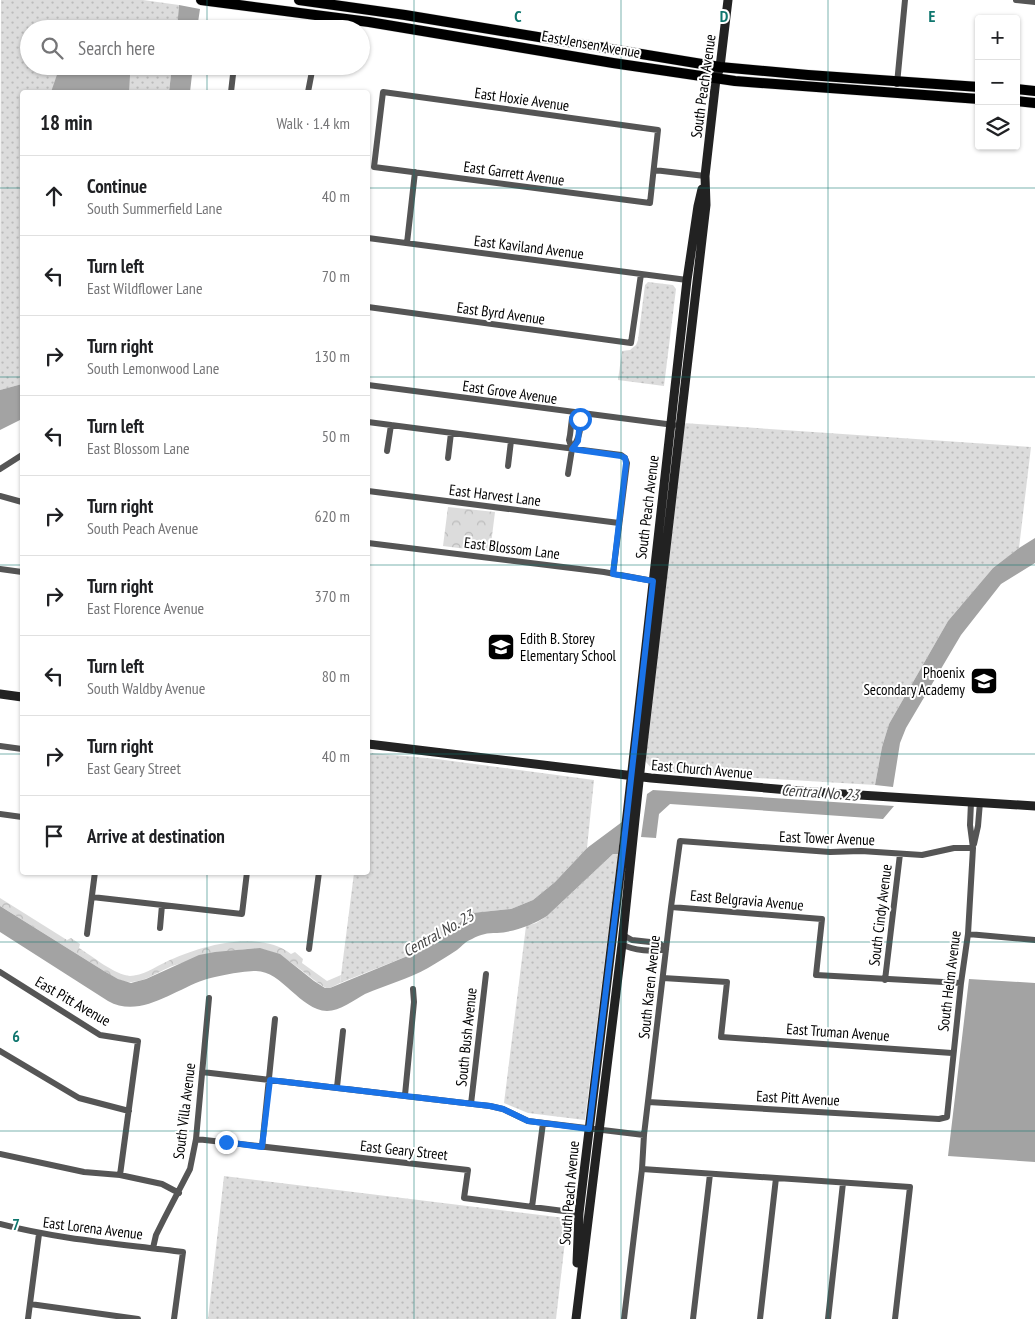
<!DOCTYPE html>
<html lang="en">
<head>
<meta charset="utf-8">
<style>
	:root { --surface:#fff; --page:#f6f6f6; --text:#202124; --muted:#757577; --line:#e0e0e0 }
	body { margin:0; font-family:"PT Sans Narrow",sans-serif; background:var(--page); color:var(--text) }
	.controls { position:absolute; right:15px; top:15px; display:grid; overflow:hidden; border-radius:5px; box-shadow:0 1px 4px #0004 }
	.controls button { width:45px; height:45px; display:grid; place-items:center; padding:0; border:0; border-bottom:1px solid var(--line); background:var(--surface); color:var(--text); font:25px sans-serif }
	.stop { position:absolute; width:15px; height:15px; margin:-11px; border:4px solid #1a73e8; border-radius:50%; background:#fff }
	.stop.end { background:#1a73e8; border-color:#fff; box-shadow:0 1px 5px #0008 }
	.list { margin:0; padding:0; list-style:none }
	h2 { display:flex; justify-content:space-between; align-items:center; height:65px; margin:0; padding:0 20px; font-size:21px }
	h2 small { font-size:16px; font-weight:400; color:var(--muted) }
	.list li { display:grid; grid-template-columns:32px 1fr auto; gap:15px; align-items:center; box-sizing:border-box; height:80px; padding:0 20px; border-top:1px solid var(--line) }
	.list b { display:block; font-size:19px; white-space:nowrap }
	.list p { margin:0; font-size:16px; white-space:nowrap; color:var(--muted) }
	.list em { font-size:16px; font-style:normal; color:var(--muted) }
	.icon { flex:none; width:28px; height:28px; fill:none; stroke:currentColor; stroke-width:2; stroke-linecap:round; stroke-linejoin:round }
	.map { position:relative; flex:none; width:1035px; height:1319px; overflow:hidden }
	.search { position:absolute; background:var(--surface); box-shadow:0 1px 4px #0004; left:20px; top:20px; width:350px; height:55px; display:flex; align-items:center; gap:12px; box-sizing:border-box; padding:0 18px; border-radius:28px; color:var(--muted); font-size:19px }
	.panel { position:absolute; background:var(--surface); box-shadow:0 1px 4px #0004; left:20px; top:90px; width:350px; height:785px; border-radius:5px }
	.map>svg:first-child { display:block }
</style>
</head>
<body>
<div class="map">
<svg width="1035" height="1319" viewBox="0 0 1035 1319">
	<defs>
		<pattern id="grass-dots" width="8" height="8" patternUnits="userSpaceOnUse" patternTransform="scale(1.25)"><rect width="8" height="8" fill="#dcdcdc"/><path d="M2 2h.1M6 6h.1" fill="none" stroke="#bbb" stroke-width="1.8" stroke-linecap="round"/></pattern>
		<pattern id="park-crowns" width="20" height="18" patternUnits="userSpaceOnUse" patternTransform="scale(1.25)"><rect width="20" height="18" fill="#dcdcdc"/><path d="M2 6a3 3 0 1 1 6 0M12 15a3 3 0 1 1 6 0" fill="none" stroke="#bbb"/></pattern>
	</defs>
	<rect width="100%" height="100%" fill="#fff"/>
	<path fill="url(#grass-dots)" d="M1 0H143L179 5 177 29H29V66H172L169 92H22V384L0 390Z
		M648 282 673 285 676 289 664 386 618 380 622 351 630 350 636 345 638 340 645 285Z
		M683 423 1031 447 1019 548 993 568 948 621 889 724 882 747 875 785 655 772 645 761Z
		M372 753 437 759 594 780 587 848 555 882 533 900 511 909 472 913 436 941 410 955 340 983 354 873 368 872V764L369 756Z
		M613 854H618L585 1120 528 1113 504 1103 526 926 536 923 547 916Z
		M224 1176 573 1219 572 1224H567L556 1319H208Z"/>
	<path fill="url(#park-crowns)" d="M448 507 495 512 490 552 443 546Z
		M0 898 67 940 71 938 80 944 79 948C92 956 115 975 130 976 142 976 155 967 166 962 199 946 259 929 291 954L295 952 303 959 302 963 327 981 341 975 340 983 330 988H326C304 975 286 953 261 949 244 946 184 961 168 968 156 973 146 981 132 982 122 983 112 976 104 971L5 909 0 906Z"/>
	<path fill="#a3a3a3" d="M179 5 200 9 197 29H177Z
		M60 66H100L127 70 130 75 129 92H51Z
		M172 66H193L190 92H169Z
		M22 384V419L0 430V390Z
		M1035 538V563L1001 584 961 635 906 728 900 743 893 787 875 785 882 747 889 724 948 621 993 568 1019 548Z
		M653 790 894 806 883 819 670 804 659 814 656 838 641 837 647 794Z
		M622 822 618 854H613L547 916C533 925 514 932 497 933 487 933 481 934 472 939 466 941 462 946 457 950 448 956 438 962 428 968 408 979 386 985 365 994 354 1000 340 1011 327 1011 300 1010 282 971 256 971 244 971 215 976 204 980 174 990 140 1019 108 1001L0 932V906L104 971 118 979 131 983 146 979 199 955 215 952 260 948 280 954 314 981 325 988H330L410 955 436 941 472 913 511 909 533 900 555 882 587 848Z
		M969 979 1035 983V1162L948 1156Z"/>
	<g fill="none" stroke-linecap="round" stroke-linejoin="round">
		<g stroke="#dbdbdb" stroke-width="11">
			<path id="primary" d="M201 0 369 22 613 63 735 81 979 99
				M299 0 405 15 720 67 808 75 979 87
				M1016 89 1035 91
				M1016 101 1035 103"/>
		</g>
		<path stroke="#555" stroke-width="6" d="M1016 0 1035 2
			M897 84 905 0
			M231 92 234 66
			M308 92 313 66
			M383 92 658 130 650 203 374 167Z
			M654 170 705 176
			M368 238 687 280
			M407 243 415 172
			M368 307 631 343 641 274
			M368 385 674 425
			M368 422 621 455 625 458 627 463 613 574
			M387 451 391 425
			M448 458 451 433
			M508 466 511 441
			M0 469 22 455
			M568 474 572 449 569 440 570 435 572 418 577 413C584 424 579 439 572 449
			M368 491 619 523
			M0 496 22 502
			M368 543 604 572 653 581
			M0 569 22 572
			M0 746 22 749
			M0 814 22 817
			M974 844 978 826 980 802
			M92 897 242 914 247 872
			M671 907 822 919 816 975 961 983
			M160 928 162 905
			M87 934 95 872
			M968 934 1035 940
			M623 935 632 940 659 943 666 949
			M622 944C633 951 654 952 666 949
			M309 949 319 872
			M0 972 100 1035 138 1041 120 1175
			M663 978 727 982 721 1037 952 1053
			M885 980 900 854
			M0 1051 79 1098 129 1111
			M202 1072 490 1106 503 1109 528 1121 644 1135
			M337 1087 343 1031
			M405 1095 414 1002 413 989
			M648 1102 939 1119 947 1117 961 983 968 934 973 848 970 825 971 802
			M471 1104 486 974
			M196 1139 468 1170 464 1198 579 1213
			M262 1147 275 1019
			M0 1154 84 1172 120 1175 162 1184 179 1193
			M642 1169 910 1187 895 1319
			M532 1207 543 1123
			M0 1224C61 1240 122 1244 183 1252L174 1319
			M153 1248 156 1235 164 1219 190 1169 196 1139 209 998
			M30 1304 138 1319
			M28 1319 39 1234
			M624 1319 642 1169 644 1135 671 907 680 841 830 852 861 851 922 855 954 848H973
			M693 1319 710 1174
			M760 1319 776 1178
			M828 1319 843 1183"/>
		<path stroke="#222" stroke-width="9" d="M0 694 22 697
			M368 744 651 778 812 792 1035 806
			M577 1263 579 1213 624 842 687 280 698 206 702 189
			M576 1319 622 944 641 762 706 205 705 176 716 79 720 67 728 0"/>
		<use href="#primary" stroke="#000" stroke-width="10"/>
	</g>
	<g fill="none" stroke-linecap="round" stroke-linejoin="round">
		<path stroke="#1a73e8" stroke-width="6" d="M226 1142 262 1147 270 1080 490 1106 503 1109 528 1121 589 1129 624 842 653 581 613 574 626 463 625 458 621 456 572 449 578 441 580 419"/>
	</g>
	<path fill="none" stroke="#0f766e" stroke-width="1" stroke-opacity="0.55" d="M207 0V29M414 0V1319M621 0V1319M828 0V1319M207 66V92M0 188H22M368 188H1035M0 377H22M368 377H1035M0 565H22M368 565H1035M0 754H22M368 754H1035M207 872V1319M0 942H1035M0 1131H1035"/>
	<defs>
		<g id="school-square" transform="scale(1.4375)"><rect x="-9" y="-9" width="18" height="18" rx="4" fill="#000" stroke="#fff"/><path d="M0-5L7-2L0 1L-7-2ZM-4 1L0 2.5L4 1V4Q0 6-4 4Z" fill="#fff"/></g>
	</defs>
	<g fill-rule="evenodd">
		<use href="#school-square" x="501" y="647"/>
		<use href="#school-square" x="984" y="681"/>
	</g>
	<g text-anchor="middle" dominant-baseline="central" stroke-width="4" stroke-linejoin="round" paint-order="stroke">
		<g font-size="15" fill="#000" stroke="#fff">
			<text transform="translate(591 44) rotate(10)">East Jensen Avenue</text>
			<text transform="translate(703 86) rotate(-82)">South Peach Avenue</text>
			<text transform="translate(522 99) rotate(8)">East Hoxie Avenue</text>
			<text transform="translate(514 173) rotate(8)">East Garrett Avenue</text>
			<text transform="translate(529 247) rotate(7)">East Kaviland Avenue</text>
			<text transform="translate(501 313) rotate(8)">East Byrd Avenue</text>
			<text transform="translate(510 392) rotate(8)">East Grove Avenue</text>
			<text transform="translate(495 495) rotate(7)">East Harvest Lane</text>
			<text transform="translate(647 507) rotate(-83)">South Peach Avenue</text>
			<text transform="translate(512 548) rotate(7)">East Blossom Lane</text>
			<text transform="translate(702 769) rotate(5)">East Church Avenue</text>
			<text transform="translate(827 838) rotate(2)">East Tower Avenue</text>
			<text transform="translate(747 900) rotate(5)">East Belgravia Avenue</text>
			<text transform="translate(880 915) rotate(-83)">South Cindy Avenue</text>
			<text transform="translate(949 981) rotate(-83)">South Helm Avenue</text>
			<text transform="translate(649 987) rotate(-84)">South Karen Avenue</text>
			<text transform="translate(73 1001) rotate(30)">East Pitt Avenue</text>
			<text transform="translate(838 1032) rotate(4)">East Truman Avenue</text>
			<text transform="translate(466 1037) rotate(-84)">South Bush Avenue</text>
			<text transform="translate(798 1098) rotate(3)">East Pitt Avenue</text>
			<text transform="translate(184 1111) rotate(-83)">South Villa Avenue</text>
			<text transform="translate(404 1150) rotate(6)">East Geary Street</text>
			<text transform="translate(569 1193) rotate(-85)">South Peach Avenue</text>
			<text transform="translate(93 1228) rotate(7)">East Lorena Avenue</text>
		</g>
		<g font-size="15" fill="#000" stroke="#fff" text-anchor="start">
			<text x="520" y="638">Edith B. Storey<tspan x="520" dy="17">Elementary School</tspan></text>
			<text x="965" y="672" text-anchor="end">Phoenix<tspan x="965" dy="17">Secondary Academy</tspan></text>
		</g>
		<g font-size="16" font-style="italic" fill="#444" stroke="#fff">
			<text transform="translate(820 792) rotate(4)">Central No. 23</text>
			<text transform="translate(438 933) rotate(-29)">Central No. 23</text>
		</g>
	</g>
	<g font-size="16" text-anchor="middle" font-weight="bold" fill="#0f766e" stroke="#fff" stroke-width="4" stroke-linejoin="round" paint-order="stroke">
		<text x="518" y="22">C</text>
		<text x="724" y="22">D</text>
		<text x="932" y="22">E</text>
		<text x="16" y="1042">6</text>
		<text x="16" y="1230">7</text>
	</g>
</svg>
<div class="controls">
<button>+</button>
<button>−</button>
<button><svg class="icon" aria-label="layers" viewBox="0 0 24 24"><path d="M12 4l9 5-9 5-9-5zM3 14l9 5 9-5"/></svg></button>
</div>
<div class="stop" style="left:580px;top:419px"></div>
<div class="stop end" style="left:226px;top:1142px"></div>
<div class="search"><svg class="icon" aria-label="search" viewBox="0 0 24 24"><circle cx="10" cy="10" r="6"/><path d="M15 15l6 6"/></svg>Search here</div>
<section class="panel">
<h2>18 min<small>Walk · 1.4 km</small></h2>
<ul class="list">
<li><svg class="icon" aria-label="ahead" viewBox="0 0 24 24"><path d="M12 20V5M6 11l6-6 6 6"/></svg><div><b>Continue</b><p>South Summerfield Lane</p></div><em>40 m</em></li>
<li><svg class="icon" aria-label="left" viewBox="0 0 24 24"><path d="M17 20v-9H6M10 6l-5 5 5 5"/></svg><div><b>Turn left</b><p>East Wildflower Lane</p></div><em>70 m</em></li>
<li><svg class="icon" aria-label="right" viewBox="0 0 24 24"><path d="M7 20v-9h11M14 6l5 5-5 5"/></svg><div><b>Turn right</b><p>South Lemonwood Lane</p></div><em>130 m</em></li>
<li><svg class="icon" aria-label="left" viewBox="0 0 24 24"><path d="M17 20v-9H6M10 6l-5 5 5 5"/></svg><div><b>Turn left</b><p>East Blossom Lane</p></div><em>50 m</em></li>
<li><svg class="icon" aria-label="right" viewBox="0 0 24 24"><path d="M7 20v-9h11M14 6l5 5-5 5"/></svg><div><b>Turn right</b><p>South Peach Avenue</p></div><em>620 m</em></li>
<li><svg class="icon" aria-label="right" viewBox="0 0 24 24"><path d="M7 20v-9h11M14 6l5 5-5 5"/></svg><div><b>Turn right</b><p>East Florence Avenue</p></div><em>370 m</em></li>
<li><svg class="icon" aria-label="left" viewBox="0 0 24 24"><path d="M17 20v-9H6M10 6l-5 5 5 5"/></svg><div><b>Turn left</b><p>South Waldby Avenue</p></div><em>80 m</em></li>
<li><svg class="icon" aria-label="right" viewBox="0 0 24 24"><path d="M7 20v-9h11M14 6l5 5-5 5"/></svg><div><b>Turn right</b><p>East Geary Street</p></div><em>40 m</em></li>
<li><svg class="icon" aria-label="arrive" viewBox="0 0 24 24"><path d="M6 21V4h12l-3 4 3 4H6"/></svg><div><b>Arrive at destination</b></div></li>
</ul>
</section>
</div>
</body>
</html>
